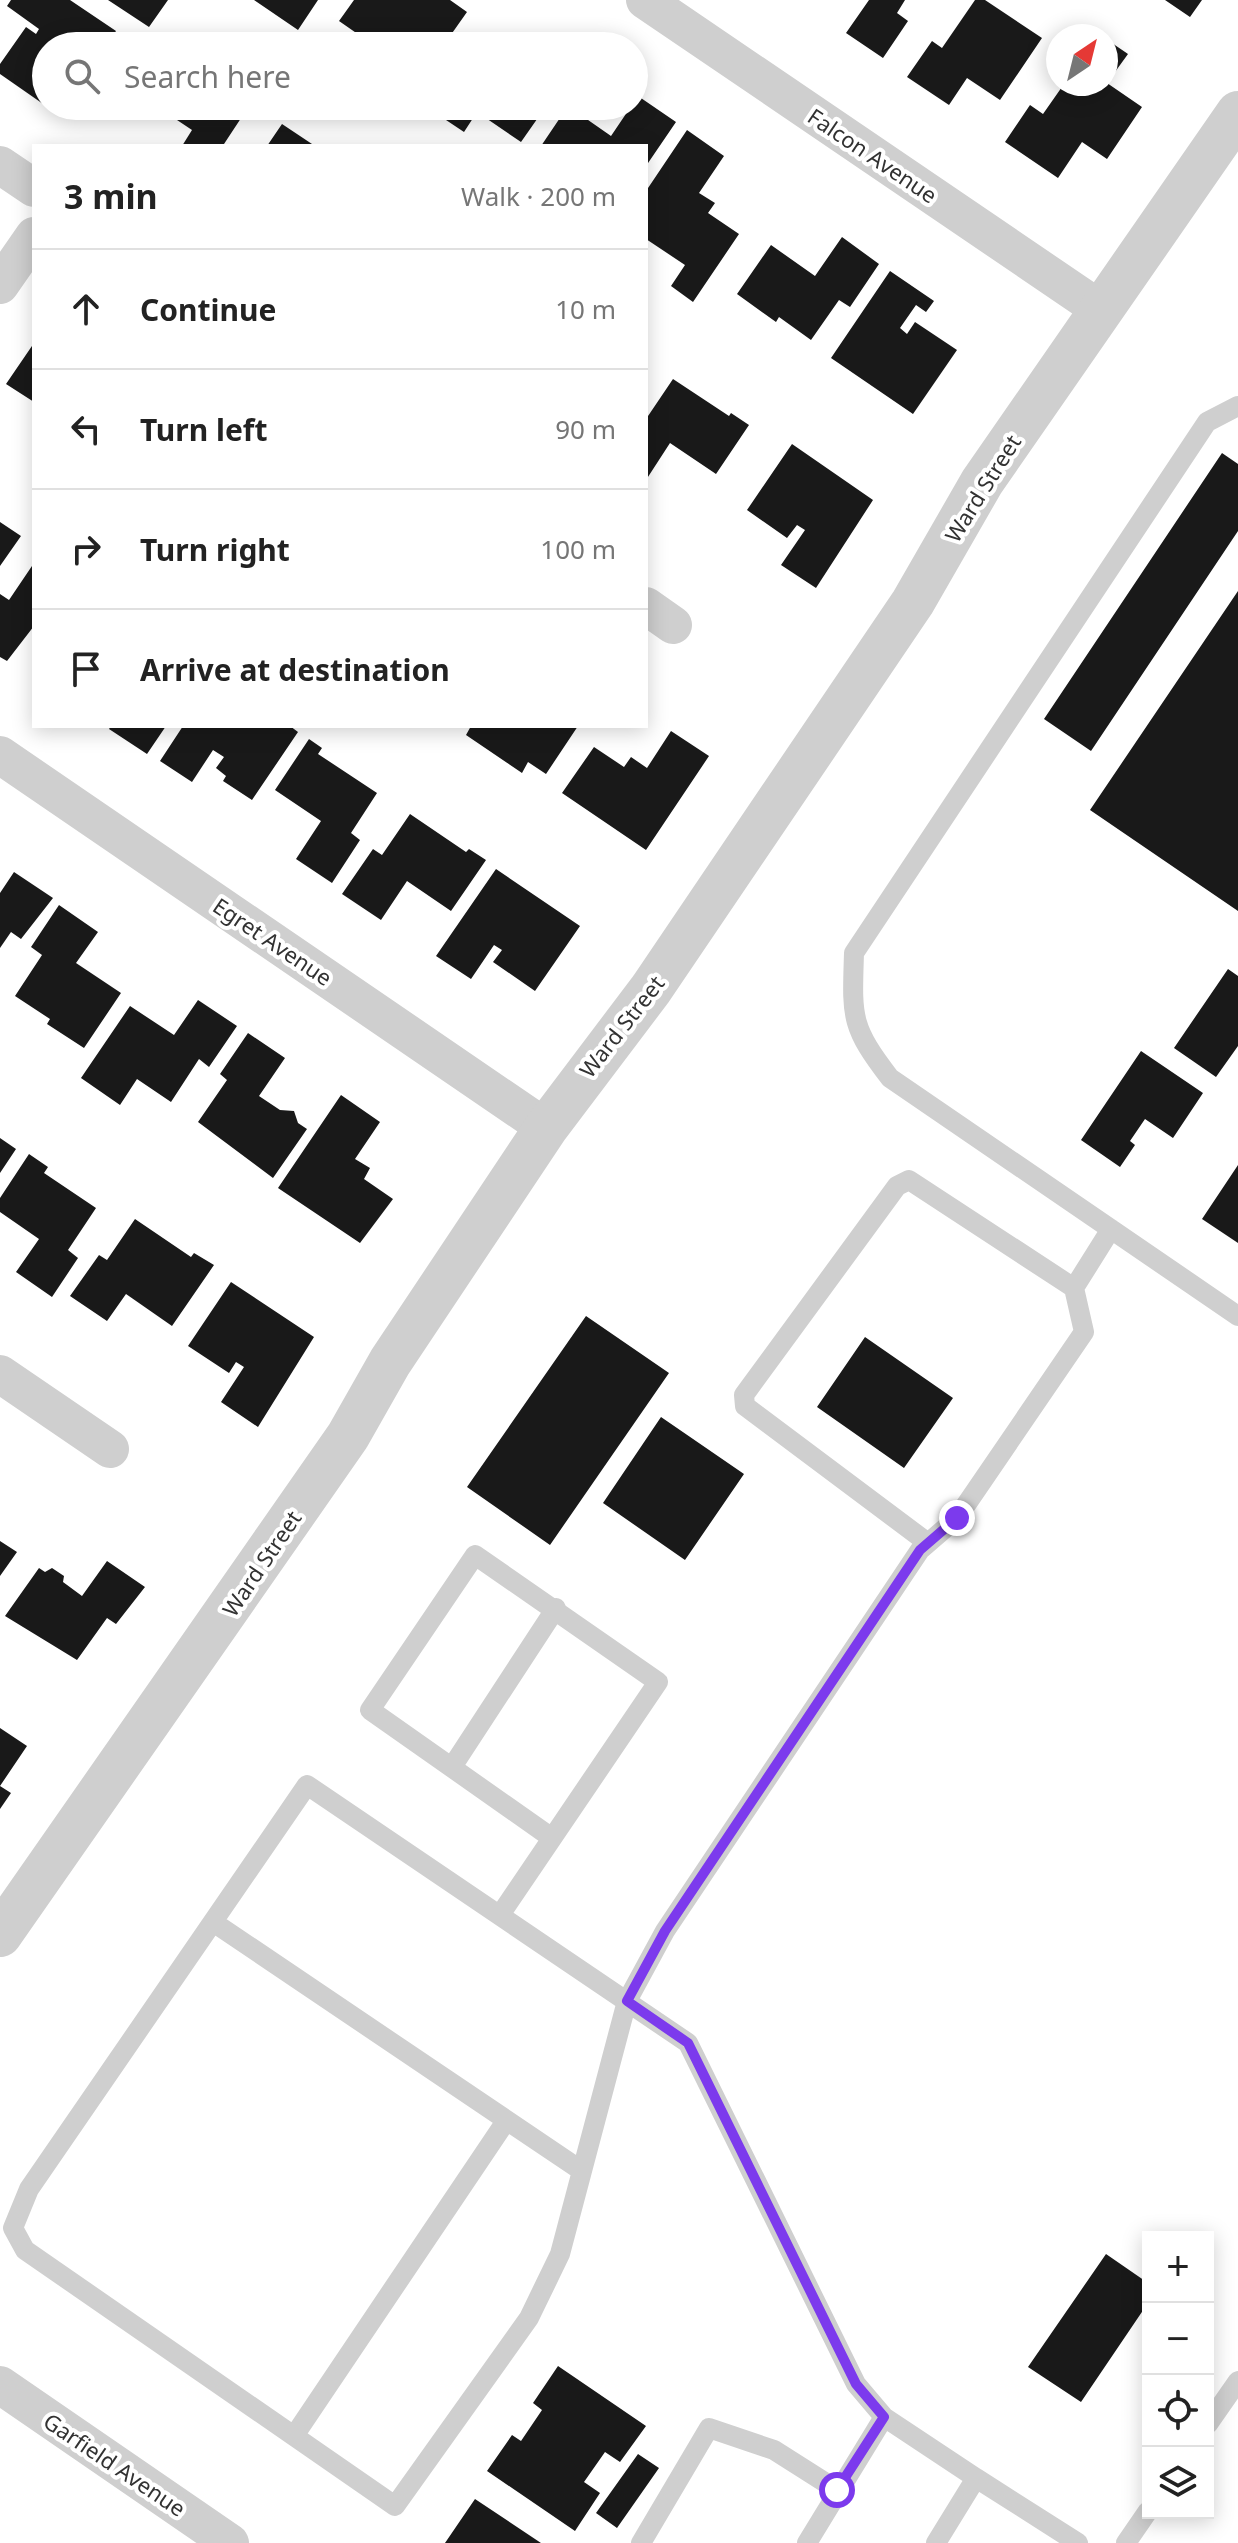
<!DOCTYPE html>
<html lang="en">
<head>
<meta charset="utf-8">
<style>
	:root { --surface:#fff; --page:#f6f6f6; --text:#222; --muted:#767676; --line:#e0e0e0 }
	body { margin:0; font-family:"Noto Sans",sans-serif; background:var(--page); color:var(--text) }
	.controls { position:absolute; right:24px; bottom:24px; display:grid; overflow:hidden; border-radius:0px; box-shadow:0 4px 20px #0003 }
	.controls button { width:72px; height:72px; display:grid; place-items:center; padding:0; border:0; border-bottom:2px solid var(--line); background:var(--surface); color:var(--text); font:40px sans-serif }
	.compass { position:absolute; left:1046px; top:24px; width:72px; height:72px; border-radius:50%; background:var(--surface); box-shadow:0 4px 20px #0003; rotate:35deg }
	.stop { position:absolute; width:24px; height:24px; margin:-18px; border:6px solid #7c3aed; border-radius:50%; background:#fff }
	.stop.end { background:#7c3aed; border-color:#fff; box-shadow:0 2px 8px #0008 }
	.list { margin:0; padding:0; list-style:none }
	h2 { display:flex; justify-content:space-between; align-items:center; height:104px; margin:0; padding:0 32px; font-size:34px }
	h2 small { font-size:26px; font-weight:400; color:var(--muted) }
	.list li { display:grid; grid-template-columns:52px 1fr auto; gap:24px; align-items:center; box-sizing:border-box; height:120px; padding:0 32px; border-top:2px solid var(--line) }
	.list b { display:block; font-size:30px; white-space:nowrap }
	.list em { font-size:26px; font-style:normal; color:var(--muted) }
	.icon { flex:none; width:44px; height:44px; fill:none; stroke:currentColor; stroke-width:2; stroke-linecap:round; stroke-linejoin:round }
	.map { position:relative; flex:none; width:1238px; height:2543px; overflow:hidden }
	.search { position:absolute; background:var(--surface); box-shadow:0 4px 20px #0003; left:32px; top:32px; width:616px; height:88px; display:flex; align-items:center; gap:20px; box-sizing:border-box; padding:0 28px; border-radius:44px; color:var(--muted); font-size:30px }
	.panel { position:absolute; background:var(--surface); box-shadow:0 4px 20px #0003; left:32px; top:144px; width:616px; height:584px; border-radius:0px }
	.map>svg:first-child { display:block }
</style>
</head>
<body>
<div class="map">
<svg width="1238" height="2543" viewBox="0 0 1238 2543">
	<rect width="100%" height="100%" fill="#fff"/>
	<path fill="#191919" d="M11 0H70L116 31 106 46H46V106L0 74V64L26 27 36 34 39 29 7 6Z
		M108 0H168L149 27Z
		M254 0H318L298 30Z
		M354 0H450L467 12 443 46H375L339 21Z
		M869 0H905L897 13 908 21 883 58 846 33Z
		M975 0H985L1042 38 1000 100 967 78 949 105 907 77 932 41 942 48Z
		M1165 0H1202L1190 17Z
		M540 34 558 46H531Z
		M1106 39 1128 54 1107 83 1142 107 1107 159 1082 142 1058 178 1005 142 1030 105 1043 114 1064 84H1106Z
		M638 96 676 122 646 166V146H541L568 106 611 136Z
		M46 106H64L58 114Z
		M156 106H249L224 144 227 146H182L192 130Z
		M442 106H534L542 112 521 142 477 112 464 132 437 114Z
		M282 124 315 146H267Z
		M687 130 724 156 699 193 715 203 708 213 739 234 693 302 671 286 685 265 646 239V191Z
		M842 237 879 264 850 307 839 300 811 340 779 317 776 322 737 294 771 245 815 276Z
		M890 271 934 301 926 312 916 305 900 328 907 334 915 322 957 350 913 414 831 358Z
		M34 343V402L6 384Z
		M673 379 729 416 731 413 749 425 716 474 670 443 646 480V419Z
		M792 444 873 500 816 588 781 565 805 530 797 525 787 538 747 510Z
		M1222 453 1238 464V531L1091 751 1044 719Z
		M0 522 21 536 0 566Z
		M34 563V626L7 661 0 657V594L9 600Z
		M1238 591V911L1090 810Z
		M111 726H166L147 754 109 729Z
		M183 726H290L298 732 252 800 223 781 226 776 216 768 224 757 213 750 192 782 160 761Z
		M471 726H578L546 774 528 762 522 773 466 735Z
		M671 731 709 756 646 850 562 793 594 747 624 767 631 757 647 768Z
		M309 739 322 748 318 754 377 793 351 833 360 840 332 883 296 859 321 821 275 790Z
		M410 814 466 852 469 849 486 860 451 911 407 881 381 920 342 894 373 849 382 855Z
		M496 869 580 926 535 991 493 962 502 950 494 945 471 979 436 956Z
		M14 872 53 898 21 939 11 932 0 948V893Z
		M59 905 98 932 76 963 121 993 84 1048 47 1024 50 1019 15 996 42 955 31 947Z
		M1228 969 1238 976V1046L1216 1077 1174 1048Z
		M198 1000 237 1026 209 1067 199 1059 171 1102 137 1079 120 1105 81 1078 130 1006 174 1035Z
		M248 1033 285 1058 259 1096 280 1110 294 1111 298 1123 307 1129 273 1178 198 1122 227 1080 220 1074Z
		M1141 1051 1203 1093 1173 1138 1145 1119 1130 1141 1135 1145 1120 1167 1081 1140Z
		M341 1095 380 1122 355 1159 370 1168 364 1179 393 1199 360 1243 278 1188Z
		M0 1138 16 1149 0 1173Z
		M29 1154 48 1167 44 1173 96 1208 68 1250 78 1258 52 1297 16 1272 39 1239 0 1212V1198Z
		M1238 1165V1243L1202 1219Z
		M135 1219 191 1257 194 1253 214 1265 172 1326 126 1294 107 1321 70 1296 99 1255 107 1260Z
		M231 1282 314 1337 258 1427 221 1402 244 1367 236 1362 229 1373 188 1346Z
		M586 1316 669 1373 550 1545 467 1487Z
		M865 1337 953 1398 904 1468 817 1407Z
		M661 1417 744 1474 685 1560 603 1503Z
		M0 1541 17 1552 0 1576Z
		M107 1561 145 1587 116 1624 107 1618 77 1660 5 1616 39 1568 45 1572 52 1568 64 1576 63 1582 82 1596Z
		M0 1728 27 1746 0 1786 11 1793 0 1809Z
		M1106 2254 1148 2283V2303L1081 2402 1028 2367Z
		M558 2366 646 2426 620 2462 605 2452 584 2482 600 2493 575 2531 487 2471 512 2435 521 2441 542 2410 533 2403Z
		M638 2454 659 2468 617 2528 596 2513Z
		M475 2499 541 2543H445Z"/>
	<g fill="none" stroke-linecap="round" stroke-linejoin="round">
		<path stroke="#cfcfcf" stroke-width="20" d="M1238 406 1207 422 854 953C852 1017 850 1026 890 1078L1238 1316
			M928 1543 745 1406 744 1395 897 1186 909 1180 1074 1288
			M452 1767 556 1608
			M500 1915 658 1682 475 1555 370 1710 552 1838
			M213 1922 582 2171
			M1208 2424 1238 2381
			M294 2436 506 2121
			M976 2478 1078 2543
			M641 2543 709 2428 774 2450 837 2490
			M807 2543 884 2417
			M936 2543 976 2478 884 2417 856 2384 688 2043 307 1785 29 2189 13 2228 25 2250 395 2506 529 2318 560 2254 627 2001 665 1931 920 1550 957 1518 1084 1332 1074 1288 1111 1229
			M1126 2543 1148 2511"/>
		<path stroke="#cfcfcf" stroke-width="38" d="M645 0 1101 310
			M0 165 34 188
			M0 285 34 236
			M646 606 673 625
			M0 755 546 1128
			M0 1374 110 1449
			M0 2385 230 2543"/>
		<path stroke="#cfcfcf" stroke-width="44" d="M0 1935 348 1436 390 1362 546 1128 651 989 913 602 982 482 1238 113"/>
	</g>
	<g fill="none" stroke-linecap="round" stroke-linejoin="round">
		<path stroke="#7c3aed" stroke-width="10" d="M837 2490 884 2417 856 2384 688 2043 627 2001 665 1931 920 1550 957 1518"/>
	</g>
	<g text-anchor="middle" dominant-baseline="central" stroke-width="8" stroke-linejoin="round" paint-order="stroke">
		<g font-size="22" fill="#323232" stroke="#fff">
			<text transform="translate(873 155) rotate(34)">Falcon Avenue</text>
			<text transform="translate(982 488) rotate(-58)">Ward Street</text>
			<text transform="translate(273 941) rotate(34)">Egret Avenue</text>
			<text transform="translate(621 1026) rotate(-52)">Ward Street</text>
			<text transform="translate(261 1563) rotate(-56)">Ward Street</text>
			<text transform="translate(115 2464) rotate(34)">Garfield Avenue</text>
		</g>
	</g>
</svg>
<div class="controls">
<button>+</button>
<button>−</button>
<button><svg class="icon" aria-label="locate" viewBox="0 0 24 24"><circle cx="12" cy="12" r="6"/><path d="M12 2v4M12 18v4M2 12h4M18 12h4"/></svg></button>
<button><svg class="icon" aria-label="layers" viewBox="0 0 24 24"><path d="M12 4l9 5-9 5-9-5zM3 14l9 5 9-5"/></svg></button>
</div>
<svg class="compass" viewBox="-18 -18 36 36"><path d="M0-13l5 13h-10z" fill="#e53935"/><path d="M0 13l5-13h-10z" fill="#767676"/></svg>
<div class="stop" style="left:837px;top:2490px"></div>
<div class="stop end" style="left:957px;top:1518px"></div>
<div class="search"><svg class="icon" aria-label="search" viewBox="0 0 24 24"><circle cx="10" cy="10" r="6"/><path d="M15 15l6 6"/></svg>Search here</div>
<section class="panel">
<h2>3 min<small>Walk · 200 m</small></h2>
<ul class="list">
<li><svg class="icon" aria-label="ahead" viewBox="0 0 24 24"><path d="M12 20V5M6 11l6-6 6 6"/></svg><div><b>Continue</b></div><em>10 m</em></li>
<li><svg class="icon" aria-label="left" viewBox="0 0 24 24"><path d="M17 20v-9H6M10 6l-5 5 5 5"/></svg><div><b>Turn left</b></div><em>90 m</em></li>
<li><svg class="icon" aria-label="right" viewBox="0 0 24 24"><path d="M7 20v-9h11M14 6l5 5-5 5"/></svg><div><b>Turn right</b></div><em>100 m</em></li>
<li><svg class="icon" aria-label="arrive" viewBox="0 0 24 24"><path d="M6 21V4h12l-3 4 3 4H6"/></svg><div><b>Arrive at destination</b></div></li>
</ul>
</section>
</div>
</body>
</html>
